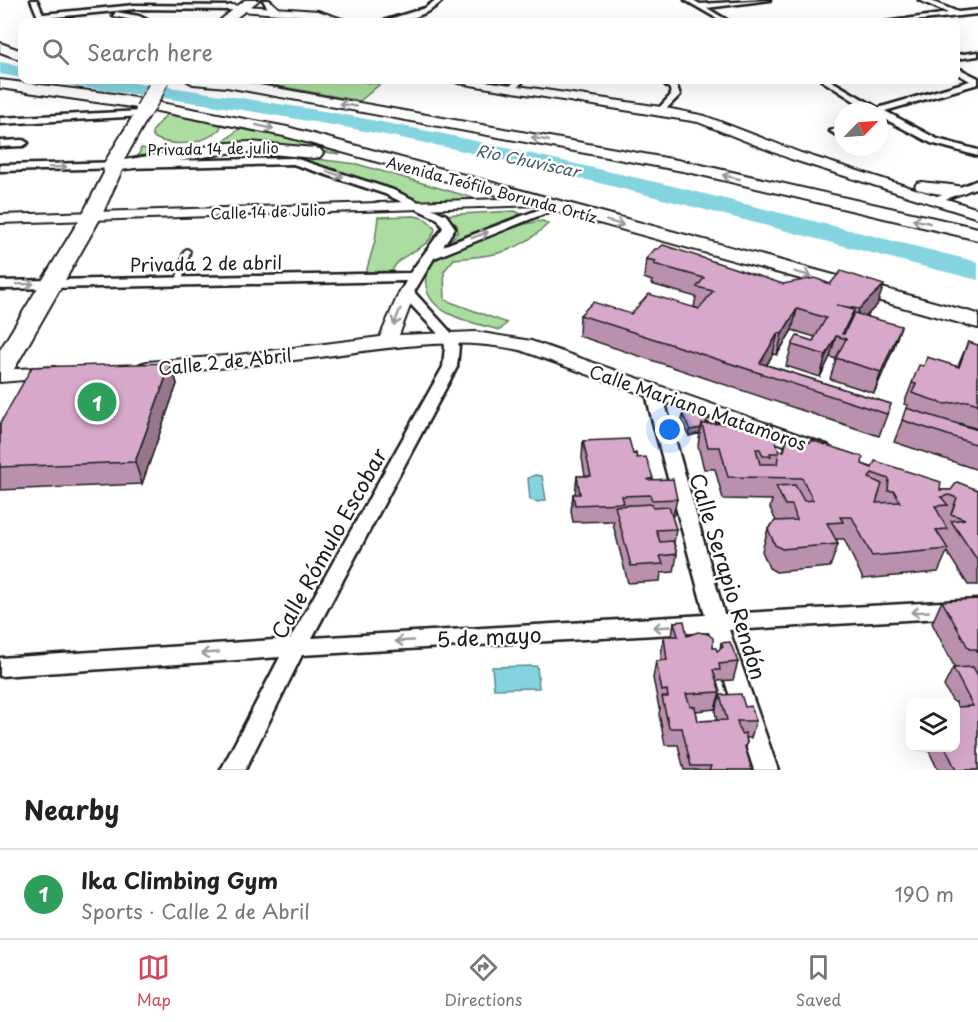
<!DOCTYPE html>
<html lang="en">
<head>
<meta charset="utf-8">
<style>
	:root { --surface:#fff; --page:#f2f2f2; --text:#222; --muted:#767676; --line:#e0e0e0; --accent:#d1495b }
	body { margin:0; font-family:"Playpen Sans",sans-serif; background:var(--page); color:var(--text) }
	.controls { position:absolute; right:18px; bottom:18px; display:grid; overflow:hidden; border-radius:12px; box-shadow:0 6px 24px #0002 }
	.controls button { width:54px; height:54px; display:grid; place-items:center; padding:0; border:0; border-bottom:2px solid var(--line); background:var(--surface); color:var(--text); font:30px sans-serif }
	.compass { position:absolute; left:834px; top:102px; width:54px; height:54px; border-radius:50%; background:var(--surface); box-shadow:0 6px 24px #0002; rotate:65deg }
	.you { position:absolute; left:670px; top:430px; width:21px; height:21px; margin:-15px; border:4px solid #fff; border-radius:50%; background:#1a73e8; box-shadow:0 0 0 9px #1a73e833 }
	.badge { display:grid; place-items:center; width:39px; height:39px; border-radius:50%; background:var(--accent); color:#fff; font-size:20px; font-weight:700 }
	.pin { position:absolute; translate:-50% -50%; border:3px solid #fff; box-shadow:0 2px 6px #0006 }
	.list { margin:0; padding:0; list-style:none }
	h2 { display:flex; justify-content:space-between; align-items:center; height:78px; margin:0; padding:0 24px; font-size:26px }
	h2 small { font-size:20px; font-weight:400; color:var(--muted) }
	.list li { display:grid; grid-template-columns:39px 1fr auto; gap:18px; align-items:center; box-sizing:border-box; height:90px; padding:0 24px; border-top:2px solid var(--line) }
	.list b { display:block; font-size:22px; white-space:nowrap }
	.list p { margin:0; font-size:20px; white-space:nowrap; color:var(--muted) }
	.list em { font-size:20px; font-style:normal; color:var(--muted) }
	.icon { flex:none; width:33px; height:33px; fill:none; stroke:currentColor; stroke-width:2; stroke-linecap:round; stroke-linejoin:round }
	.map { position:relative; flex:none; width:978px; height:770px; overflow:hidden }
	.search { position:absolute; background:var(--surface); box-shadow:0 6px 24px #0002; left:18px; right:18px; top:18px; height:66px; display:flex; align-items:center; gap:15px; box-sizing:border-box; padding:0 21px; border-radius:12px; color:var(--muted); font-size:22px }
	.sheet { height:168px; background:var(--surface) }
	nav { display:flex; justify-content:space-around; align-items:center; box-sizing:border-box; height:84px; border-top:2px solid var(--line); background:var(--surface); font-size:16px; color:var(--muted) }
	nav a { display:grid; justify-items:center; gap:3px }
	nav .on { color:var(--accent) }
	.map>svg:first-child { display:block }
</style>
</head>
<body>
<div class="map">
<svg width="978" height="770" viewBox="0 0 978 770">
	<rect width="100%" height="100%" fill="#fff"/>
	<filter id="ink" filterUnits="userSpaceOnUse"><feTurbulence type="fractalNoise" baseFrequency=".0167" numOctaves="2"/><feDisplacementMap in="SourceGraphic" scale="12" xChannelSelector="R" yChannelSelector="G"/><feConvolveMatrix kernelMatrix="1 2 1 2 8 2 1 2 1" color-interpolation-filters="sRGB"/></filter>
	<g filter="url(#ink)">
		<path fill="#aadd9f" stroke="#637c5e" stroke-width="1.5" d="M246 80H346L380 84 360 101Z
			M169 111 216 121 221 125 220 129C203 145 173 148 153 137L152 132Z
			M244 126 342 153 339 154 285 146 137 159 141 148C168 154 200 153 225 140 232 136 237 129 244 126Z
			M265 153 357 164 487 202 413 203 398 191 301 160 271 156Z
			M515 211 521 214 450 241 458 232 457 225 444 215Z
			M414 216C425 218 429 220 435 229 430 251 401 250 392 271L366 272 375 241 378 217Z
			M543 221 548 224C518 253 494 256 454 259L444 271 445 300 507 323 500 330C475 323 429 316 426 285 425 278 426 269 431 264 443 253 463 248 478 242 499 233 520 223 543 221Z"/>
		<path fill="#84d4e0" stroke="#5a8a92" stroke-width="1.5" d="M535 475 542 476 546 500 538 502 530 500 528 478Z
			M537 666 539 688 494 689 492 667Z"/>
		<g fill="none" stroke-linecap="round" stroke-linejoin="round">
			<path fill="#84d4e0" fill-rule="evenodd" d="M0 62 22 66V78L0 74Z
				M63 80H116L183 89 330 112 444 134 673 186 978 262V280C800 236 624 186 445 147 322 121 198 102 73 86L66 84Z"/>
			<g stroke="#1c1c1c" stroke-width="4">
				<path id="service" d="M187 249 190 251 182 281 181 282H177L176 281 184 251Z"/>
			</g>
			<g stroke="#1c1c1c" stroke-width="5">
				<path id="minor" d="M31 0H37L43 14 135 5 231 6 235 8 231 10 135 9 45 18 46 22H40Z
					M263 0H269L280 10 276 12 267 7Z
					M436 0H443C429 15 401 24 380 22L425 8Z
					M685 0H693L700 4 770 0 707 8 730 22H723Z
					M919 0H928L958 12 978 10V14L904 22H885L948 13Z
					M116 12 139 16 151 22H141L113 16Z
					M978 52V56L956 59V55Z
					M956 67 978 78V84L885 111 937 139 978 150V156L931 143 879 116V111H870L821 80H830L878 108 970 81 956 73Z
					M516 80H524L515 90H509L508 88Z
					M660 80H669L677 86 680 95 661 114 656 111 671 95 670 89Z
					M141 111 144 112V116L0 124V118Z
					M843 126V132L835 134 830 131Z
					M0 141 23 140 28 143 23 146 0 147Z
					M294 158 393 190 446 215 455 228 443 246 551 205 555 204 561 207 434 258 414 292 455 337 459 346 457 367 312 638 705 615 651 415 646 393 654 388 662 393 724 614 978 600V616L729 630 778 770H754L709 632 302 655 245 770H221L280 657 0 676V658L290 639 443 367 445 346 442 338 400 293 406 281 0 289V281L410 273 443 228 438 219 385 194 293 164 0 171V165Z
					M978 180V187L937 202H929L927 200Z"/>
			</g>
			<g stroke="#1c1c1c" stroke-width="4">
				<path id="tertiary" d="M231 5 318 11 351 22H337L317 17 228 10V6Z
					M452 80H477L661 107 705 116 801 153 978 209V218L791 159 698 122 458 83Z
					M922 182C933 184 961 184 968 190 957 200 931 192 917 189L915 186 917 183Z
					M536 198 541 199 543 202 541 205 0 223V215Z
					M407 288 413 289 415 293 399 335 476 332 531 341 828 445 831 450 828 455 820 457 812 455 520 350C452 336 387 348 320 357 262 364 205 370 147 374L140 372 137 368 140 364 147 362 238 355 380 337 399 293 401 289Z
					M54 367 61 369 64 373 61 377 0 382V370Z"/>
			</g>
			<g stroke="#1c1c1c" stroke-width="4">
				<path id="primary" d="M245 0H259L231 22H218Z
					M0 43 22 51V60L0 52Z
					M0 80 114 94 287 127 978 314V328L284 136 152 110 124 160 228 143 250 142 314 148 320 149 323 153 320 157 314 158 250 152 228 153 122 170 101 217 13 371 9 376 0 379V350L81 217 104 173 103 165 138 108 0 88Z
					M186 80H232L688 162 978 228V240L688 172 227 87 193 84Z"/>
			</g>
			<use href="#service" fill="#fff" fill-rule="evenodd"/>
			<use href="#minor" fill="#fff" fill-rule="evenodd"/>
			<use href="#tertiary" fill="#fff" fill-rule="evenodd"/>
			<use href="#primary" fill="#fff" fill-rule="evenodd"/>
			<g stroke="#1c1c1c" stroke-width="16" stroke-linecap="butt">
				<path id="primary-bridge-far1" d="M156 91 162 80"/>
			</g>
			<g stroke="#1c1c1c" stroke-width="20" stroke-linecap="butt">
				<path id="primary-bridge" d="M144 110 156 89"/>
			</g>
			<use href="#primary-bridge-far1" stroke="#fff" stroke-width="14"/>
			<use href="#primary-bridge" stroke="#fff" stroke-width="17"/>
		</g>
		<path fill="#b990ae" stroke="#1c1c1c" stroke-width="1.5" d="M646 259 783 284 877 305 866 316 894 347 874 393 830 379 836 359 830 357 820 377 786 366 792 345 813 341 815 337 792 330 777 355 773 354 767 365 891 404 879 436 579 336 580 315 631 314 699 309 694 307 696 297 651 284 652 281 644 278Z
			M968 342 978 345V429L959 423H957L978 430V470L894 442 908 405 904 404 912 383 924 366H958Z
			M171 363 177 384 142 484 0 490V424Z
			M683 415 709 423 708 424 748 429H766L768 423 779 453 783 451 787 439 802 443 810 442 811 440 862 464 940 490H978V585H968L947 552 938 572 863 579 844 539H837V542L838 544 830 567 776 572 769 568 762 551 768 529 776 521 770 508 772 500 723 499 715 469H704L698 446 700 433 689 436 682 420Z
			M583 441 633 454 653 480 677 499 673 516 672 517 676 529 674 543 677 554 674 572 661 573 660 581 628 583 613 524 614 521 573 522 571 511 573 494H575L577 476H585L582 458Z
			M978 599V770H938L927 747H956V702H953L944 686 953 668H955L932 623 942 601Z
			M674 622 687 636 717 651 720 649 721 643 738 662 733 680 717 681 720 692 715 709 696 711 698 721 717 720 715 712 720 695 745 707 756 721 751 738H746L747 742 746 749 752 770H684L678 745H665L659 714 660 708H659L653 678 656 661H661V654L664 636H672Z"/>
		<path fill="#96768d" stroke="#1c1c1c" stroke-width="1.5" d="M884 285 877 305 853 329 859 309Z
			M797 309 792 330 777 355 782 334Z
			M854 310 848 331 844 338 842 334Z
			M901 326 894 347 874 393 881 372Z
			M778 333 773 354 761 374 760 363Z
			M836 336 830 357 820 377 826 355Z
			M171 363 177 384 142 484 135 462Z
			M701 428 700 433 689 436 690 430Z"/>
		<path fill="#d7a8ca" stroke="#1c1c1c" stroke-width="1.5" fill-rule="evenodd" d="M663 245 783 284 815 278 830 284 841 271 884 285 859 309 836 305 854 310 842 334H844L854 313 901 326 881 372 836 358 846 339 836 336 826 355 792 345 797 336 813 341 826 318 797 309 782 334 778 333 760 363 891 404 887 414 580 315 593 302 631 314 649 294 699 309 713 291 697 287 704 278 654 264 656 261 646 259 655 249H658Z
			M968 342 978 345V404L968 401 945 404 912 393 916 384 912 383 919 365 924 366 927 357 959 367Z
			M171 363 135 462 0 467V424L32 367Z
			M906 408 978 430V445L902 420Z
			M687 410 710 417 705 424H702L701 428 690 430 683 415Z
			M745 423 748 429H769L768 423H771L779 453H770L771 456H763L760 449H756L760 464H777L779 451H784L787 439 802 443 811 442V440L863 457 862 464 872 468 875 461 941 482 940 490H951L957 482 978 490V561L951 521 965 519 951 514 957 498 949 495 941 497 948 505 935 506 947 529 936 530 948 549 872 556 852 517H840L843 522 827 523 838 544 782 549 775 545 768 529 775 521 797 520 792 505H785L776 486 795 485 804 501 813 500 802 478 728 477 720 447H708L702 424ZM872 473 889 479 888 491H894L900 502 876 503 882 484 869 478Z
			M629 439 633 454 636 453 637 458 646 457 653 478 647 480 673 479 677 499 652 500 650 495 622 496 624 503 575 505 573 494H580L577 476H591L583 441Z
			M652 504 653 508 669 507 676 529 656 530 660 542 673 541 677 554 660 556 663 564 631 566 615 506Z
			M978 599V653L976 649H969L942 601Z
			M684 621 687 636 698 632 708 634 713 638V648H716L717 651 723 647 721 643 730 642 738 662 719 664 720 670H713L720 692 686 694 690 706 695 707 698 721 727 720 720 695 741 694 745 707 751 706 756 721H737L741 734 745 733 747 742 745 747 752 770H709L711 766H691L682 728H669L662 697H668L667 690 662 691 656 661 667 660 664 636H678L674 622Z
			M973 667 978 676V770H956L945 747H956V707L973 706 953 668Z"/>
		<defs><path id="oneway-shaft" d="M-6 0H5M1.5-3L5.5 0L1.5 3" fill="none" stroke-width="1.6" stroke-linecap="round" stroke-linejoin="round" transform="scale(1.5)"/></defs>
		<g stroke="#999">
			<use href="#oneway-shaft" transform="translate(348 105) rotate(-170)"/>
			<use href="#oneway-shaft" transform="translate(265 127) rotate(13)"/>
			<use href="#oneway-shaft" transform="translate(540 139) rotate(-169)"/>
			<use href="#oneway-shaft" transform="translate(58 167) rotate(-1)"/>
			<use href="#oneway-shaft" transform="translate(335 174) rotate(19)"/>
			<use href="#oneway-shaft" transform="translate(731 177) rotate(-167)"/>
			<use href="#oneway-shaft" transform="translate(921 221) rotate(-167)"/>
			<use href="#oneway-shaft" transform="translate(615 223) rotate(15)"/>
			<use href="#oneway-shaft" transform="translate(480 235) rotate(-21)"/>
			<use href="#oneway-shaft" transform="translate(803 274) rotate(15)"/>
			<use href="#oneway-shaft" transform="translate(25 284) rotate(-1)"/>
			<use href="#oneway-shaft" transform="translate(397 317) rotate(112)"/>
			<use href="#oneway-shaft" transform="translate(920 612) rotate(177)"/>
			<use href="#oneway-shaft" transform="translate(662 627) rotate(177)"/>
			<use href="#oneway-shaft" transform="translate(404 641) rotate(177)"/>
			<use href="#oneway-shaft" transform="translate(210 653) rotate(176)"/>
		</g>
	</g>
	<g text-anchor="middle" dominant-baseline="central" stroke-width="5" stroke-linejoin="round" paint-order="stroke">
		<g font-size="15" fill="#1c1c1c" stroke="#fff">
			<text transform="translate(213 148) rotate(-1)">Privada 14 de julio</text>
			<text transform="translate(492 189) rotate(15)">Avenida Teófilo Borunda Ortíz</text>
			<text transform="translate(268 211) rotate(-2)">Calle 14 de Julio</text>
		</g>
		<g font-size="16" font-style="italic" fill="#405c61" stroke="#fff">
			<text transform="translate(528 160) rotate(12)">Rio Chuviscar</text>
		</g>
		<g font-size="18" fill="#1c1c1c" stroke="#fff">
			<text transform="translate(206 263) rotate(-1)">Privada 2 de abril</text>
			<text transform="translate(225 361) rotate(-6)">Calle 2 de Abril</text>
			<text transform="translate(698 407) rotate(19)">Calle Mariano Matamoros</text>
		</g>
		<g font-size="21" fill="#1c1c1c" stroke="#fff">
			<text transform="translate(328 543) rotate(-61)">Calle Rómulo Escobar</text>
			<text transform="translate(729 576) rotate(73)">Calle Serapio Rendón</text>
			<text transform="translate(489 636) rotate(-3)">5 de mayo</text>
		</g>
	</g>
</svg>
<div class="controls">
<button><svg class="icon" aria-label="layers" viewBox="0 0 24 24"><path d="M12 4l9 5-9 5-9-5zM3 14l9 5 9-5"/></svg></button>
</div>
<svg class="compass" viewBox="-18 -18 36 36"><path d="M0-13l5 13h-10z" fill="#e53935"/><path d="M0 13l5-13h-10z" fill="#767676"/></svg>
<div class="you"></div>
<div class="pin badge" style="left:97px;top:402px;background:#2e9e5b">1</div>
<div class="search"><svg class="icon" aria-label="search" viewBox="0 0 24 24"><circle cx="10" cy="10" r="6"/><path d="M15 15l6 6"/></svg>Search here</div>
</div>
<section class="sheet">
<h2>Nearby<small></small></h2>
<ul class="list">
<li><span class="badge" style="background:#2e9e5b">1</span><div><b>Ika Climbing Gym</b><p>Sports · Calle 2 de Abril</p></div><em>190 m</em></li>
</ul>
</section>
<nav>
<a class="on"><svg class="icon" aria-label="map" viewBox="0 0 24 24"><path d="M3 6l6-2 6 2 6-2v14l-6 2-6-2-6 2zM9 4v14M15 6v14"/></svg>Map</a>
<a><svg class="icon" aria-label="directions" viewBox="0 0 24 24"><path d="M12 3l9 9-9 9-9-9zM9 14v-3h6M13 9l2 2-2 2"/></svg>Directions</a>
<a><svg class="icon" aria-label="saved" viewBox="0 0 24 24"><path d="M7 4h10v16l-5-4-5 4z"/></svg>Saved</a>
</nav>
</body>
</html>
